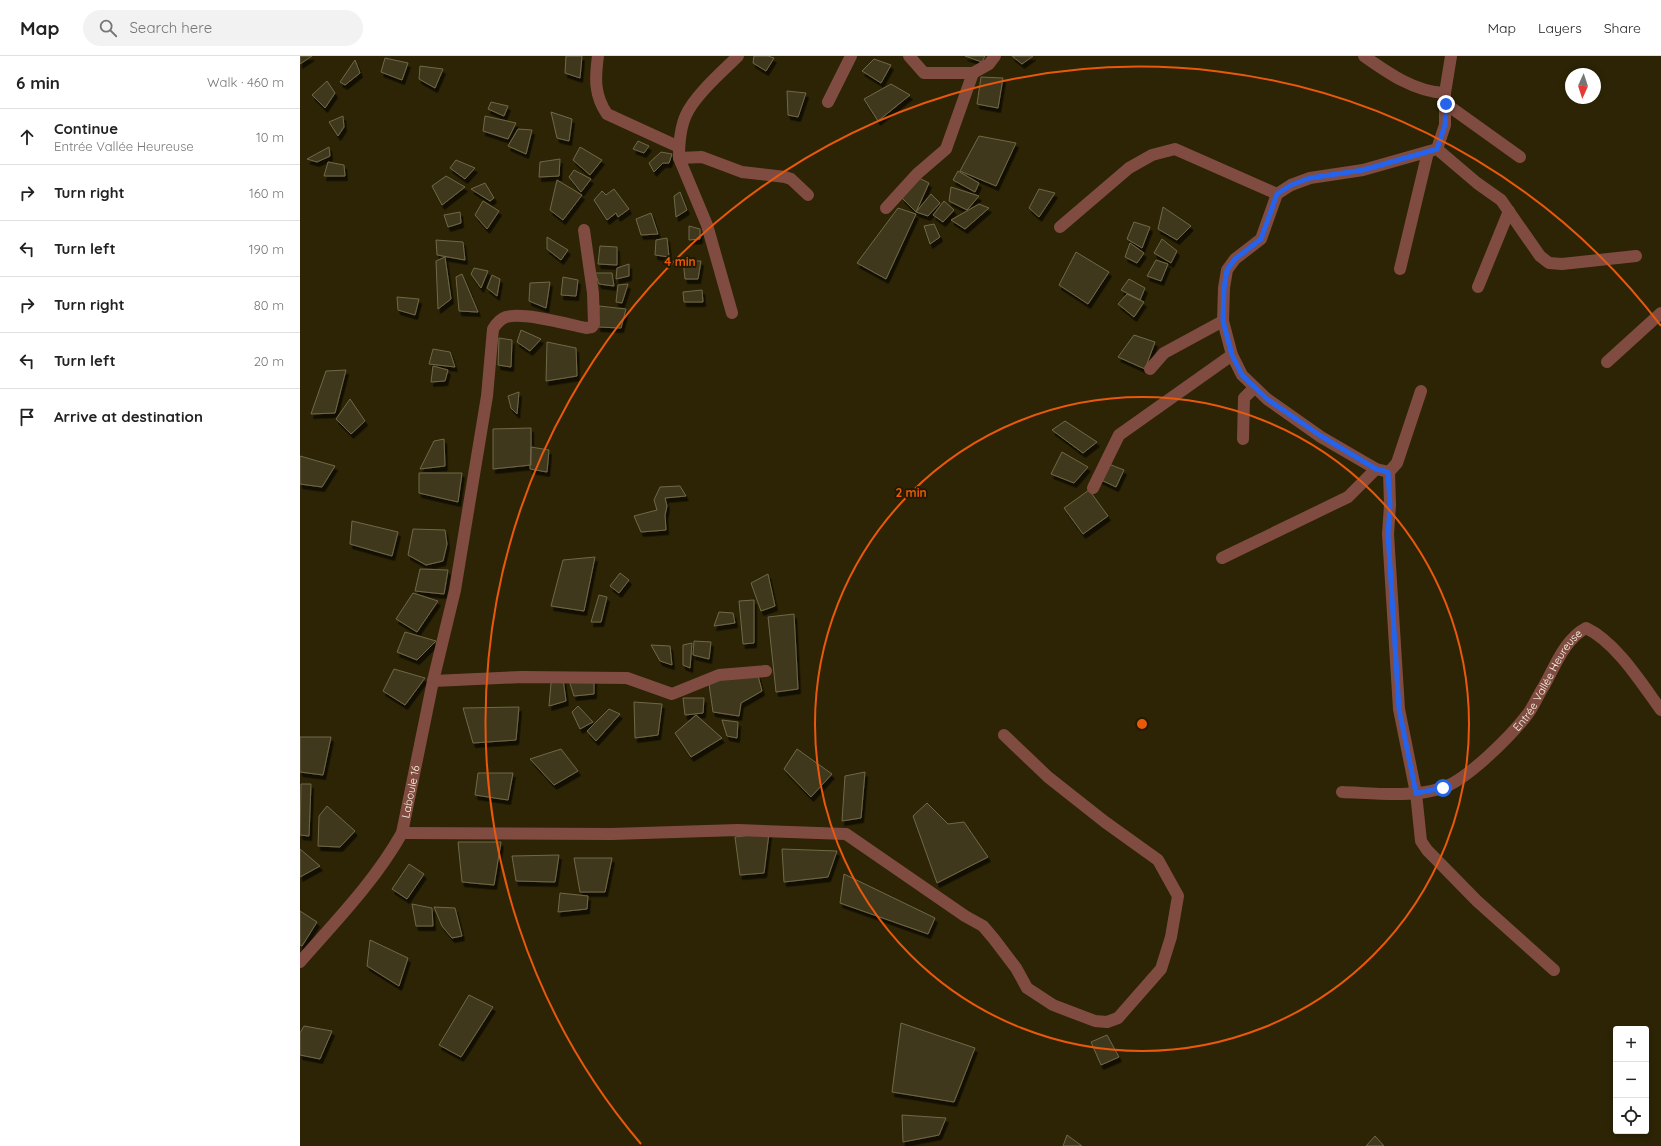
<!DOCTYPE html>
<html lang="en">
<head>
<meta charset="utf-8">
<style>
	:root { --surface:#fff; --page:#f2f2f2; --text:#222; --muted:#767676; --line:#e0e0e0 }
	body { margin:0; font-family:Quicksand,sans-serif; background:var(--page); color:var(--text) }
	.controls { position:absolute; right:12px; bottom:12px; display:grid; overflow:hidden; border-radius:4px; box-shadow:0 2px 6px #0003 }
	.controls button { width:36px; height:36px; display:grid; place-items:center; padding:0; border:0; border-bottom:1px solid var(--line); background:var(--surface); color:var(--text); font:20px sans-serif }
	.compass { position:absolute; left:1265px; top:12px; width:36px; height:36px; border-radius:50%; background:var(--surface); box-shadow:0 2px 6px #0003; rotate:183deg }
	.stop { position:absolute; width:12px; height:12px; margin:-9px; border:3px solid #2563eb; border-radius:50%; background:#fff }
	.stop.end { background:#2563eb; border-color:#fff; box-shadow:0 1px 4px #0008 }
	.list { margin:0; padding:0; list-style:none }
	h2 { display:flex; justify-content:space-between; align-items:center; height:52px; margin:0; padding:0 16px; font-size:17px }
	h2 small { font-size:13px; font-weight:400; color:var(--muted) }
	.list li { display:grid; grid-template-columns:26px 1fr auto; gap:12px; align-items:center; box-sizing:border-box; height:56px; padding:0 16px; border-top:1px solid var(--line) }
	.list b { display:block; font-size:15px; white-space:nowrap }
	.list p { margin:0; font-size:13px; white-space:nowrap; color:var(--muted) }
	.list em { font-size:13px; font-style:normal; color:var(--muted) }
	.icon { flex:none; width:22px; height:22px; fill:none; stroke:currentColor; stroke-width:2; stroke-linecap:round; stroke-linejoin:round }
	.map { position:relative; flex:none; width:1361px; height:1090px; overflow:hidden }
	header { display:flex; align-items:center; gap:24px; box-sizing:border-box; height:56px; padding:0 20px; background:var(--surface); border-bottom:1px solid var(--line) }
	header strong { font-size:19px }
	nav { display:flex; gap:22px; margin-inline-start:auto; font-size:14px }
	.search { width:280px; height:36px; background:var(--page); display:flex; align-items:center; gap:10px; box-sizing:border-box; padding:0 14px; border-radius:22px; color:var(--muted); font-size:15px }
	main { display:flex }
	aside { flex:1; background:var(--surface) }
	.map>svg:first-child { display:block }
</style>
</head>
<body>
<header>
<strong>Map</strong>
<div class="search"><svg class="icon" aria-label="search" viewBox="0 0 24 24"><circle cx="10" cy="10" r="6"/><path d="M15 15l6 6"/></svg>Search here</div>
<nav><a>Map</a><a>Layers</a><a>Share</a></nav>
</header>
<main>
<aside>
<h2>6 min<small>Walk · 460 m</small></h2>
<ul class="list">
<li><svg class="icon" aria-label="ahead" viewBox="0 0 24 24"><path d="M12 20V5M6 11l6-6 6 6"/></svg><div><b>Continue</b><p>Entrée Vallée Heureuse</p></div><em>10 m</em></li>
<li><svg class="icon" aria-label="right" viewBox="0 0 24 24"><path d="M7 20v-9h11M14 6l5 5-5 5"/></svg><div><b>Turn right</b></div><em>160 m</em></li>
<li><svg class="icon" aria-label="left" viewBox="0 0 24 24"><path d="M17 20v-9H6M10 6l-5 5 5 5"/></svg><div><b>Turn left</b></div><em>190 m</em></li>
<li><svg class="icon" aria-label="right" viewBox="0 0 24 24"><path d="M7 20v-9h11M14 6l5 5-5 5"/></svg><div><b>Turn right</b></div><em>80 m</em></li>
<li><svg class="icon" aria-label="left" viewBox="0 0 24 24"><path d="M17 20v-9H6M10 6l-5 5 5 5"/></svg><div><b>Turn left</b></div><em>20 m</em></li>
<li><svg class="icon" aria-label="arrive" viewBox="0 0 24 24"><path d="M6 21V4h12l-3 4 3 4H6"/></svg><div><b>Arrive at destination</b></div></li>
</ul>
</aside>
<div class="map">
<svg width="1361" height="1090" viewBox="0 0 1361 1090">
	<defs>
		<filter id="shadow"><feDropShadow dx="2.5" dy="4.5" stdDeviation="0" flood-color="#0009"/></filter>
	</defs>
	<rect width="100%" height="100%" fill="#2c2405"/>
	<path fill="#40381a" stroke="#706848" filter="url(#shadow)" d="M0 0H12L0 8Z
		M266 0H282L280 22 265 17Z
		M454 0H468L474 2 466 15 453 7Z
		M665 0H685L682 6Z
		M712 0H733L722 8Z
		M85 2 108 7 102 24 81 16Z
		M574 3 591 9 581 27 562 15Z
		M55 4 60 17 45 29 40 26Z
		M120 10 143 13 135 32 119 23Z
		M681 21 703 22 698 52 677 48Z
		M27 25 35 37 25 52 12 39Z
		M591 28 610 39 578 65 564 43Z
		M487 35 506 37 498 61 488 59Z
		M191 46 208 50 204 60 188 53Z
		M251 56 272 63 269 85 257 82Z
		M43 60 44 71 38 80 29 66Z
		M185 60 216 67 208 83 183 75Z
		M218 73 232 74 226 98 208 90Z
		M679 80 716 87 696 130 660 115Z
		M338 85 349 90 344 97 333 93Z
		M29 91 30 100 17 106 7 103Z
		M280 91 302 104 290 119 273 104Z
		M361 96 372 98 369 107H363L354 116 349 107Z
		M260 103 259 120 239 121 240 106Z
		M156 104 175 112 165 123 150 112Z
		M28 106 44 109 45 120H24Z
		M274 114 291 123 281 136 269 121Z
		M658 115 679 127 675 136 653 124Z
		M146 120 165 131 142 149 132 130Z
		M617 121 629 127 616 156 602 142Z
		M257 124 282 139 263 164 250 154Z
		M185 127 194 142 190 145 171 133Z
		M651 131 679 140 667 154 649 145Z
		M314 133 329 153 318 161 316 157 307 164 294 144 302 135 306 139Z
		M739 133 755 137 739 161 729 152Z
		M380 136 387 154 376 161 374 140Z
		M631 138 640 147 628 160 616 156Z
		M183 145 199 155 187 173 175 159Z
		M644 145 654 154 643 166 633 159Z
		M679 148 689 152 665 173 651 164Z
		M863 151 891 170 877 184 858 173Z
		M598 152 616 158 586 223 557 207Z
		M160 156 161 167 148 171 144 159Z
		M351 157 358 178 341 179 336 163Z
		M834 166 850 171 842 192 827 183Z
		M634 168 640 181 630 188 624 170Z
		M389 170 400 173V183L389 184Z
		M247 181 268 194 261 204 247 193Z
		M367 182 369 201 355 199 356 184Z
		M862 183 877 195 871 207 854 197Z
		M136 184 163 186 165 204 137 199Z
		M830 187 844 197 837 207 825 201Z
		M300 190 317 191V209L298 208Z
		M776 196 809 216 788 248 759 229Z
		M145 201 151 243 138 253 136 205Z
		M856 204 868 208 861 225 847 220Z
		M383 205H401L398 223H385Z
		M329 208V220L316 223 317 212Z
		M174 212 188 215 181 232 171 218Z
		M295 217H312L314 230 299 228Z
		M162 218 178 256 159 255 156 221Z
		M192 219 200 223 197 240 187 232Z
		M263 221 278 224 276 240 261 239Z
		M829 223 845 232 840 244 821 234Z
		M250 226 246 252 229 245 230 227Z
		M328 228 322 247 316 246 318 229Z
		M402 234 403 246H384L383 236Z
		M827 238 844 246 834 261 818 248Z
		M97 241 119 243 115 259 98 254Z
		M299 250 326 253 321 272 298 271Z
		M221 274 241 283 230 295 217 286Z
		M834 279 855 286 845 313 818 301Z
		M199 282 212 284 211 311 198 309Z
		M247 286 276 292 277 320 246 325Z
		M133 293 150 296 155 311 129 308Z
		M133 310 148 314 145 325 131 326Z
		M46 314 35 357 11 358 26 315Z
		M219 336 217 358 211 352 208 340Z
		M50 343 65 365 51 378 36 363Z
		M765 365 797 386 783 397 752 374Z
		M231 372V409L193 413V373Z
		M144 383 145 410 120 413 134 385Z
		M231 391 249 394 247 416 230 413Z
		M762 396 788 411 774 427 751 418Z
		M0 400 35 410 22 431 0 428Z
		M806 407 824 414 816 431 799 423Z
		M119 417H162L158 446 119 437Z
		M380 430 386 440 365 442 367 450 365 459 366 474 341 476 334 460 357 454 354 444 360 431Z
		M789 434 808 460 783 478 764 452Z
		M52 465 98 476 92 500 50 488Z
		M113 473 145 474 147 488 143 505 126 509 108 499Z
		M295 501 284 555 251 550 263 504Z
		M120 513 148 514 144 538 115 535Z
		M320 517 329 524 319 537 310 530Z
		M468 518 475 550 461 555 451 527Z
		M113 537 138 545 117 576 96 563Z
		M299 539 307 541 301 566H291Z
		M454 544V587L443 588 439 545Z
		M419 556 433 557 435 567 414 570Z
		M494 558 498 633 476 636 468 561Z
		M105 576 136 585 117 604 97 596Z
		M394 585 411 586 409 603 393 599Z
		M392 587 390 612 383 609V589Z
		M351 589 370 590 372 609 360 605Z
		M94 613 125 622 105 649 83 635Z
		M457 616 462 635 441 647 439 660 413 656 408 621Z
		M294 620V638L274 640 268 621Z
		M263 623 266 645 249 650 251 627Z
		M383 642H404L403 657 385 659Z
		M334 646 362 648 358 679 335 682Z
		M278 650 293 666 280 673 272 656Z
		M219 651 216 684 173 687 163 652Z
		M309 653 320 658 296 685 287 675Z
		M396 659 422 682 391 701 375 677Z
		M422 664 438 666 437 682 427 680Z
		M0 681H31L23 719 0 716Z
		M261 693 278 715 254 729 230 703Z
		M497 693 532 718 511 741 484 713Z
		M565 716 561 762 542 765 545 720Z
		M178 717H213L208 744 175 739Z
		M1 728H11L9 780 0 779Z
		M627 747 648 768 664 766 688 801 637 827 613 760Z
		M27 750 55 775 40 791 18 790 19 760Z
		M469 777 464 817 440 819 435 781Z
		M158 786H201L194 829 162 826Z
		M0 793 20 810 0 821Z
		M482 793 537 795 528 821 484 826Z
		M259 799 255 826 216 825 212 800Z
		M274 802H312L305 836H280Z
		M109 808 124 818 107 843 92 833Z
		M544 818 635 862 628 878 540 847Z
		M260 837 288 840 287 853 258 856Z
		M112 848 132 852 133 870H116Z
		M134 851 155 852 162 880 152 882 142 870Z
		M0 855 17 866 2 890 0 889Z
		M70 884 108 902 99 930 67 910Z
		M169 939 193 951 161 1001 139 989Z
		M601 967 675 992 654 1046 592 1036Z
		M4 970 32 975 20 1003 0 999V977Z
		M807 979 819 1001 801 1009 791 986Z
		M602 1059 646 1062 639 1079 603 1086Z
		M767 1079 782 1090H763Z
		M1075 1080 1084 1090H1066Z"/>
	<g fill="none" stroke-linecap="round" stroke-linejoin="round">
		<g stroke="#804c41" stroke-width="12">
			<path d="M298 0C295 22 294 39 307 58L379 91"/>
			<path d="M609 0 624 17H673"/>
			<path d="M1064 0C1088 17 1115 36 1145 37"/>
			<path d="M1151 0 1145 37V69L1137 93 1177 127 1201 144 1240 200 1249 207 1262 208 1336 200"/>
			<path d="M528 46 551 0"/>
			<path d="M1146 48 1220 101"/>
			<path d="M379 102 402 101 442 116 485 121 491 123 508 139"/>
			<path d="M586 152 617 118 646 93 673 17 689 8 695 0"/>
			<path d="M760 171 829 112 852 99 875 93 977 138"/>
			<path d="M1100 213 1128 96"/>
			<path d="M1178 231 1209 155"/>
			<path d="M432 257 407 169 379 102C379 87 380 72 386 59 395 39 423 15 438 0"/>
			<path d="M1307 306 1361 257"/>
			<path d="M850 313 864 297 923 265"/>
			<path d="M1121 335 1097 407 1089 416 1076 413 1021 381 967 343 942 319 932 299 923 265 924 232 927 214 935 203 961 183 977 138 991 129 1010 122 1063 114 1137 93"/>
			<path d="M943 383 944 342 954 332"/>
			<path d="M1089 416 1090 449 1088 478 1099 653 1116 737 1121 785 1127 794 1177 845 1254 914"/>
			<path d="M793 432 819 379 932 299"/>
			<path d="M922 502 1048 441 1076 413"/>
			<path d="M133 625 222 621 327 622 372 638 419 619 466 615"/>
			<path id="s1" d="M1042 736C1072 737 1113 742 1142 732 1167 724 1211 680 1227 659 1234 650 1238 639 1244 630 1255 610 1265 583 1286 572 1316 586 1342 628 1361 654"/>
			<path d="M102 777 312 778 438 774 546 778 665 860 683 870 694 883 716 912 727 932 753 949 795 965 807 966 818 962 861 913 871 881 878 840 858 804 805 766 748 721 704 679"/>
			<path id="s2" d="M0 906C36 865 75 825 102 777L133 625 155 534 187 340 193 273C196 268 200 263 206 261 224 256 267 268 286 272L292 271 294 268 293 237 284 174"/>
		</g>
	</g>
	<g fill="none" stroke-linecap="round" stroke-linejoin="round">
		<path stroke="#2563eb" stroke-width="5" d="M1143 732 1116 737 1099 653 1088 478 1090 449 1088 416 1076 413 1021 380 967 343 942 319 932 299 923 265 924 232 927 214 935 203 961 183 977 138 991 129 1010 122 1063 114 1137 93 1145 69 1146 48"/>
	</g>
	<g fill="none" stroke="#e8590c" stroke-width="2">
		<circle cx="842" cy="668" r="327"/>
		<path d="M341 1088A654 654 0 1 1 1361 270"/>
	</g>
	<g text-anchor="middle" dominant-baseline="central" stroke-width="4" stroke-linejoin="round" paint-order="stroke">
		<g font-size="11" fill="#f9f4e2" stroke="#231b00">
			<text stroke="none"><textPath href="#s1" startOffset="254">Entrée Vallée Heureuse</textPath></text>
			<text stroke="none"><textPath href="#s2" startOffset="207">Laboule 16</textPath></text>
		</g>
	</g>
	<circle cx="842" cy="668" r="6" fill="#e8590c" stroke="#231b00" stroke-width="2"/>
	<g font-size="12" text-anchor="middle" font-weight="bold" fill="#e8590c" stroke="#231b00" stroke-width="4" stroke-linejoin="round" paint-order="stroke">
		<text x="380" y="210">4 min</text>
		<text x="611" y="441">2 min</text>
	</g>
</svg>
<div class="controls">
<button>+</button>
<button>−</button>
<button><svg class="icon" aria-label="locate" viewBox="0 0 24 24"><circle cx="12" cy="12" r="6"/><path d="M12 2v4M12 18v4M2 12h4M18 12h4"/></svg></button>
</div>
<svg class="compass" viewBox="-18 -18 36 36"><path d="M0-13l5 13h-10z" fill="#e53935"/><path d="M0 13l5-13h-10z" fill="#767676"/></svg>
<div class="stop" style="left:1143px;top:732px"></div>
<div class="stop end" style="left:1146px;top:48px"></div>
</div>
</main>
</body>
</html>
